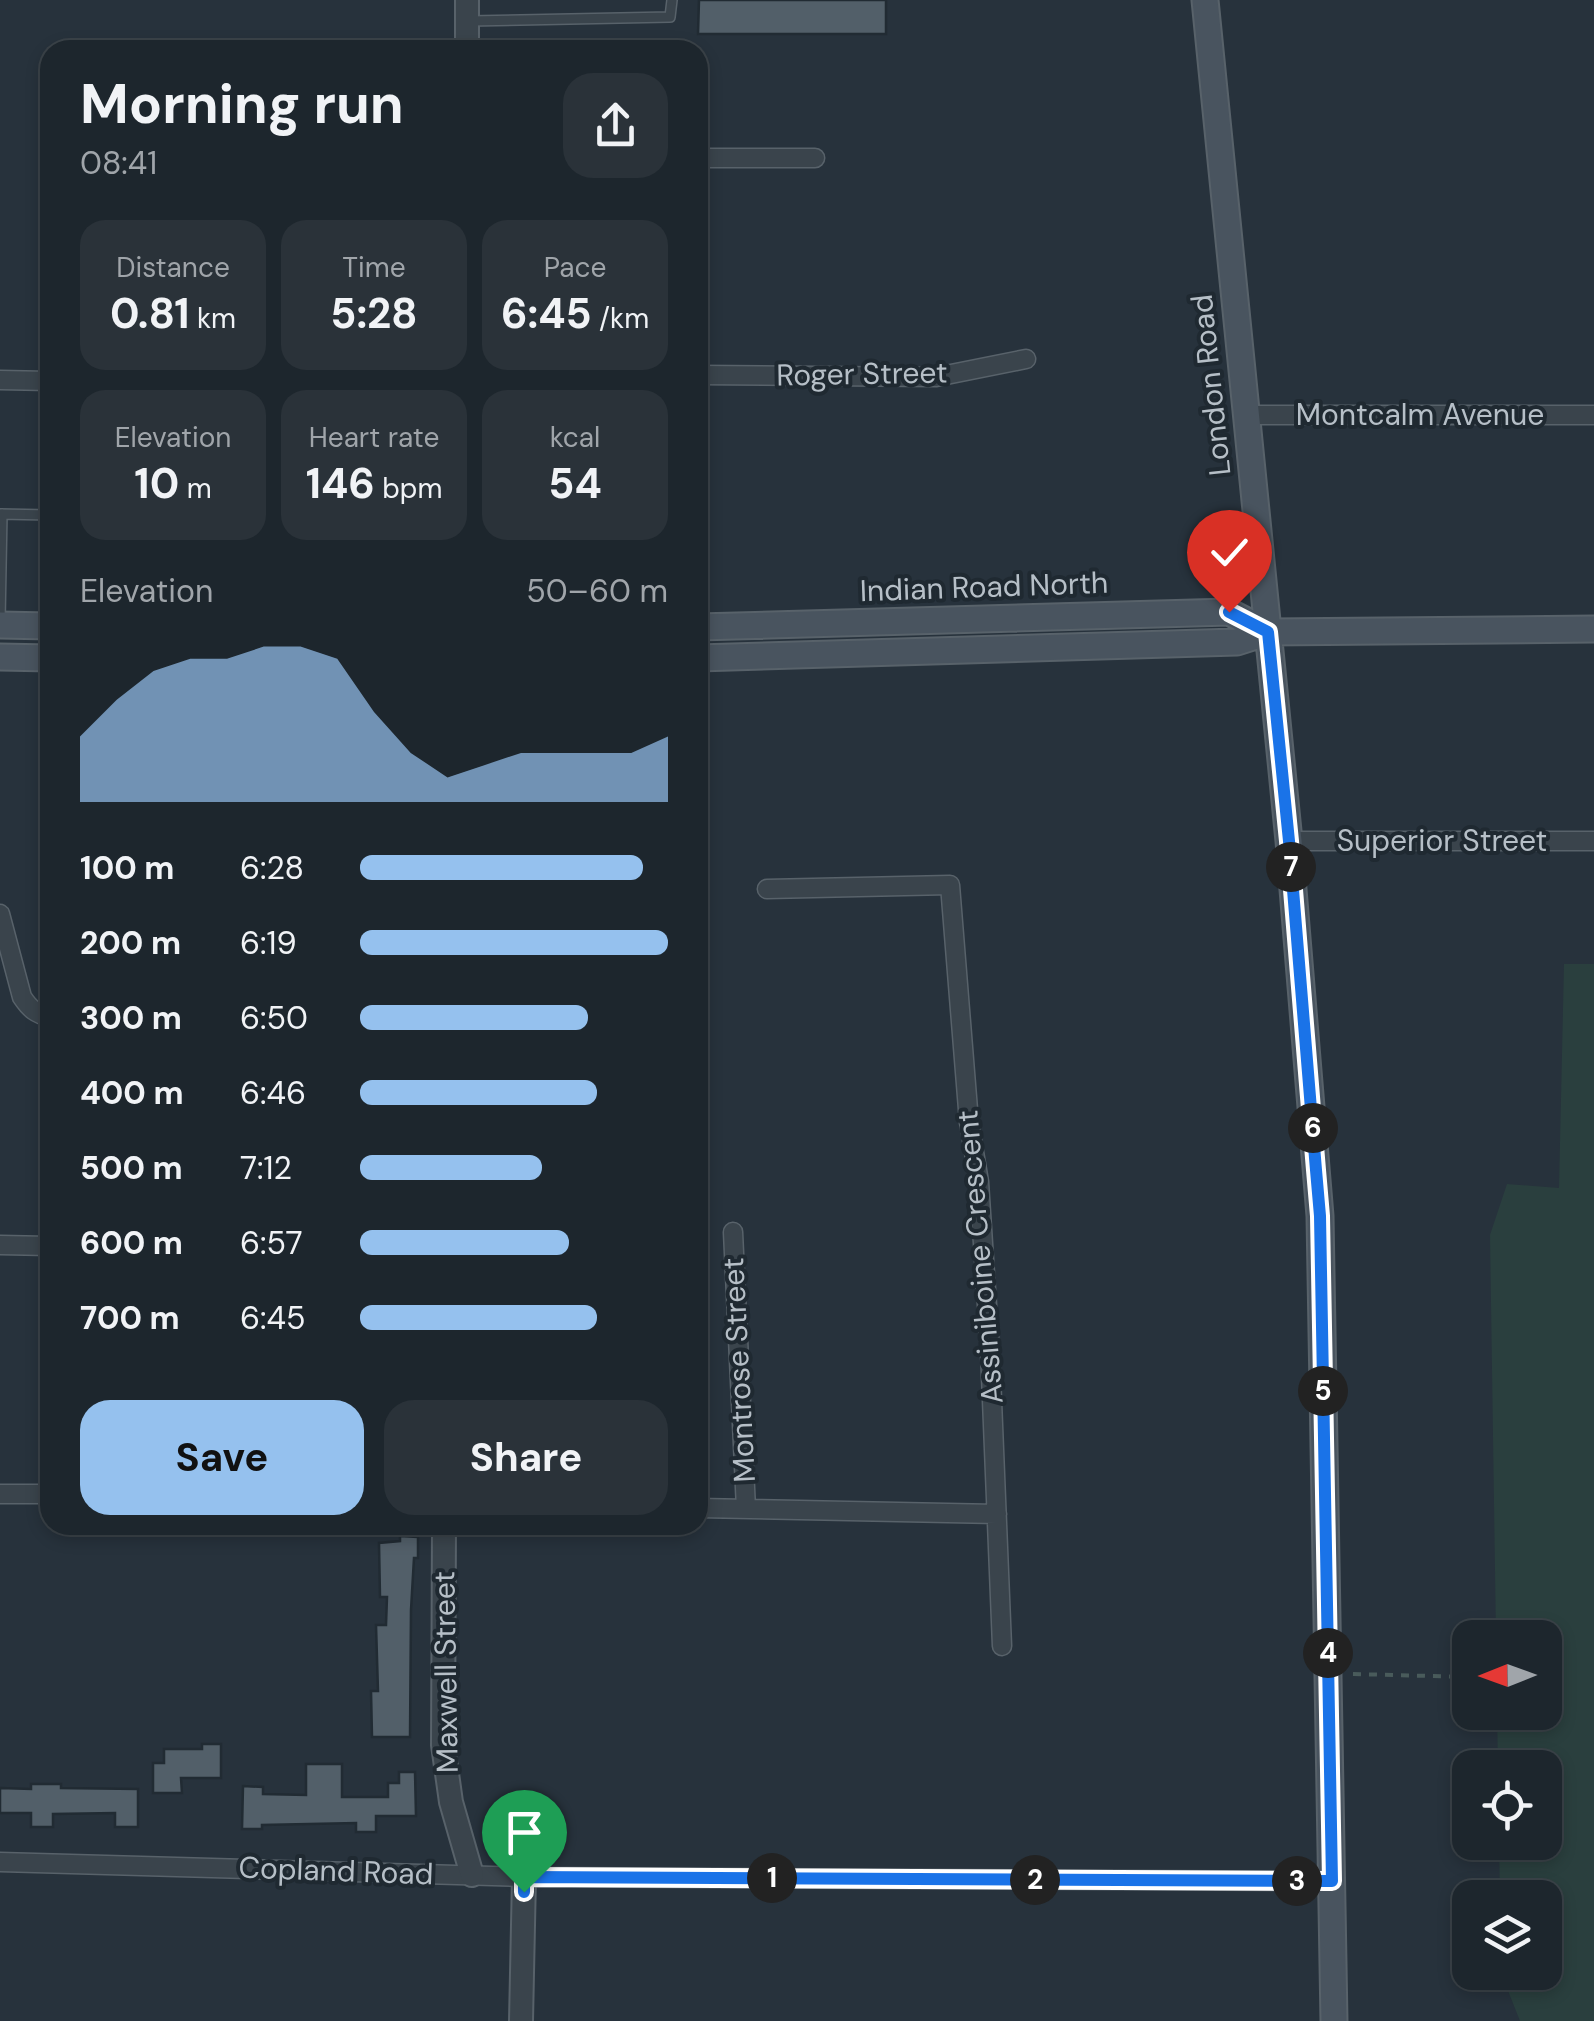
<!DOCTYPE html>
<meta charset="utf-8">
<style>
body{margin:0;font-family:"DM Sans",sans-serif;background:#2a3239;color:#f1f3f6;height:100vh;display:flex;flex-direction:column;font-size:38px;white-space:nowrap}
*{box-sizing:border-box;margin:0}
p{font-size:32px;color:#a0a5aa}
.icon{flex:none;width:55px;height:55px;fill:none;stroke:currentColor;stroke-width:2;stroke-linecap:round;stroke-linejoin:round}
.map{position:relative;flex:1;overflow:hidden}
.side{position:absolute;left:40px;top:40px;width:668px;height:1495px;display:flex;flex-direction:column;background:#1d262d;border-radius:30px;box-shadow:0 5px 15px #0003,0 0 0 2px #3b4349}
.side>*{flex:none}
.needle{width:65px;rotate:269deg}
.tools{position:absolute;left:1452px;top:1620px;display:grid;gap:20px}
.tools a{display:grid;place-items:center;width:110px;height:110px;border-radius:20px;background:#1d262d;box-shadow:0 5px 15px #0003,0 0 0 2px #3b4349;font-size:50px}
.pin{position:absolute;display:grid;place-items:center;width:85px;height:85px;color:#fff;margin:-102px -42px;border-radius:50% 50% 50% 0;rotate:-45deg;box-shadow:0 0 10px #0007}
.pin .icon{rotate:45deg}
.km{position:absolute;width:50px;height:50px;margin:-25px;border-radius:50%;background:#222;color:#fff;font-size:28px;line-height:50px;text-align:center}
.round{display:grid;place-items:center;flex:none;width:105px;height:105px;border-radius:30px;background:#2a3239}
.summary{display:flex;align-items:center;justify-content:space-between;height:170px;padding:0 40px}
h1{font-size:55px;font-weight:700;line-height:75px}
.figures{display:grid;grid-template-columns:repeat(3,1fr);gap:15px;height:170px;padding:10px 40px}
.figures div{display:grid;align-content:center;border-radius:25px;background:#2a3239;text-align:center}
.figures b{font-size:42px;font-weight:700}
.figures small{font-size:28px;font-weight:400}
.figures p{font-size:28px}
.chart{height:280px;padding:20px 40px}
.chart p{display:flex;justify-content:space-between}
.chart svg{width:100%;height:180px;margin-top:10px;fill:#95c1ee;opacity:.7}
.action{display:flex;gap:20px;margin-top:auto;padding:20px 40px}
.action a{flex:1;height:115px;border-radius:30px;background:#95c1ee;color:#111;font-size:40px;font-weight:700;line-height:115px;text-align:center}
.action a+a{background:#2a3239;color:#f1f3f6}
ul{padding:0 40px;list-style:none;font-size:32px}
li{display:grid;grid-template-columns:160px 120px 1fr;align-items:center;height:75px}
li i{height:25px;border-radius:12px;background:#95c1ee}
.map>svg:first-child{display:block}
.green{fill:#2a3f3e}
.building{fill:#525f69;stroke:#212b33;stroke-width:2.5}
.lines{fill:none;stroke-linecap:round;stroke-linejoin:round}
.service-casing{stroke:#58626a;stroke-width:12}
.minor-casing{stroke:#58626a;stroke-width:21}
.tertiary-casing{stroke:#58626a;stroke-width:26}
.secondary-casing{stroke:#58626a;stroke-width:29}
.path{stroke:#495b5b;stroke-width:4;stroke-dasharray:8 8;stroke-linecap:butt}
.service{stroke:#3a444c;stroke-width:9}
.minor{stroke:#3a444c;stroke-width:18}
.tertiary{stroke:#3a444c;stroke-width:22}
.secondary{stroke:#49545f;stroke-width:25}
.route-casing{stroke:#fff;stroke-width:20}
.route{stroke:#1a73e8;stroke-width:12}
.labels{text-anchor:middle;stroke-width:8;stroke-linejoin:round;paint-order:stroke}
.street-label{font-size:30px;fill:#b6bfc7;stroke:#1f2931}
</style>
<div class="map">
<svg width="1594" height="2021" viewBox="0 0 1594 2021">
<rect width="100%" height="100%" fill="#27323c"/>
<path class="green" d="M1564,964h30v1057h-74l-19,-48 44,-1v-74l-45,-1 -1,-54 46,-1v-74l-47,-1 -1,-54 48,-1v-74l-49,-1 -6,-402 17,-51 52,4z"/>
<path class="building" d="M699,0h187v34h-188z
M400,1536l18,1v21h-4l-3,52 -1,127h-38l-1,-46h7l-2,-66h10l1,-28h-7l-1,-54 21,-2z
M202,1744h19v34h-40l1,15h-29v-30h11v-14h38z
M306,1764h36v33h46v-14h11v-11h16l1,44h-40v16h-20v-9l-94,2v4h-20l1,-43 20,1v7l43,1z
M31,1784h30v4l77,1v38h-23v-14l-62,1v13h-22v-14h-31v-25l31,1z"/>
<g class="lines">
<g class="service-casing">
<path id="service" d="M470,21l200,-4 2,-17
M0,514l50,1
M0,621l2,-107"/>
</g>
<g class="minor-casing">
<path id="minor" d="M698,158h117
M698,375l238,2 90,-18
M0,380l50,1
M1247,415h347
M1289,841h305
M767,889l183,-4 19,237 10,60 11,169 12,295
M0,914l22,83c8,12 14,17 28,20
M733,1232l13,277
M0,1245l50,1
M0,1494h50
M698,1508l299,6
M0,1862l524,15 808,4"/>
</g>
<g class="tertiary-casing">
<path id="tertiary" d="M467,50v-50
M444,1525l-1,220 8,57 21,73
M521,2021l3,-144"/>
</g>
<g class="secondary-casing">
<path id="secondary" d="M1205,0l84,841 31,375 14,805
M0,625l50,1
M698,627l531,-15 39,20
M0,657l50,1
M698,658l539,-16 31,-10 326,-3"/>
</g>
<path class="path" d="M1353,1674l117,3"/>
<use href="#service" class="service"/>
<use href="#minor" class="minor"/>
<use href="#tertiary" class="tertiary"/>
<use href="#secondary" class="secondary"/>
</g>
<g class="lines">
<g class="route-casing">
<path id="route" d="M524,1892v-15l808,4 -12,-665 -4,-46 -27,-329 -21,-209 -39,-20"/>
</g>
<use href="#route" class="route"/>
</g>
<g class="labels">
<g class="street-label">
<text transform="translate(862 374) rotate(-1)" y="10">Roger Street</text>
<text transform="translate(1211 385) rotate(-96)" y="10">London Road</text>
<text x="1420" y="425">Montcalm Avenue</text>
<text transform="translate(984 587) rotate(-2)" y="10">Indian Road North</text>
<text x="1442" y="851">Superior Street</text>
<text transform="translate(980 1257) rotate(-95)" y="10">Assiniboine Crescent</text>
<text transform="translate(739 1370) rotate(-93)" y="10">Montrose Street</text>
<text transform="translate(446 1672) rotate(-91)" y="10">Maxwell Street</text>
<text transform="translate(336 1871) rotate(2)" y="10">Copland Road</text>
</g>
</g>
</svg>
<div class="tools">
<a><svg class="needle" viewBox="-14 -14 28 28"><path d="M0-13l5 13h-10z" fill="#e53935"/><path d="M0 13l5-13h-10z" fill="#a0a5aa"/></svg></a>
<a><svg class="icon" aria-label="locate" viewBox="0 0 24 24"><circle cx="12" cy="12" r="6"/><path d="M12 2v4M12 18v4M2 12h4M18 12h4"/></svg></a>
<a><svg class="icon" aria-label="layers" viewBox="0 0 24 24"><path d="M12 4l9 5-9 5-9-5zM3 14l9 5 9-5"/></svg></a>
</div>
<div class="pin" style="left:524px;top:1892px;background:#1e9e55"><svg class="icon" aria-label="arrive" viewBox="0 0 24 24"><path d="M6 21V4h12l-3 4 3 4H6"/></svg></div>
<div class="pin" style="left:1229px;top:612px;background:#d93025"><svg class="icon" aria-label="check" viewBox="0 0 24 24"><path d="M5 12l5 5 9-10"/></svg></div>
<b class="km" style="left:772px;top:1878px">1</b>
<b class="km" style="left:1035px;top:1880px">2</b>
<b class="km" style="left:1297px;top:1881px">3</b>
<b class="km" style="left:1328px;top:1653px">4</b>
<b class="km" style="left:1323px;top:1391px">5</b>
<b class="km" style="left:1313px;top:1128px">6</b>
<b class="km" style="left:1291px;top:867px">7</b>
<section class="side">
<div class="summary"><div><h1>Morning run</h1><p>08:41</p></div><a class="round"><svg class="icon" aria-label="share" viewBox="0 0 24 24"><path d="M12 15V3M7 8l5-5 5 5M5 13v7h14v-7"/></svg></a></div>
<div class="figures">
<div><p>Distance</p><b>0.81<small> km</small></b></div>
<div><p>Time</p><b>5:28</b></div>
<div><p>Pace</p><b>6:45<small> /km</small></b></div>
</div>
<div class="figures">
<div><p>Elevation</p><b>10<small> m</small></b></div>
<div><p>Heart rate</p><b>146<small> bpm</small></b></div>
<div><p>kcal</p><b>54</b></div>
</div>
<div class="chart"><p><span>Elevation</span>50–60 m</p>
<svg viewBox="0 0 160 44" preserveAspectRatio="none"><path d="M0 44V28L10 19L20 12L30 9L40 9L50 6L60 6L70 9L80 22L90 32L100 38L110 35L120 32L130 32L140 32L150 32L160 28V44z"/></svg>
</div>
<ul>
<li><b>100 m</b>6:28<i style="width:92%"></i></li>
<li><b>200 m</b>6:19<i style="width:100%"></i></li>
<li><b>300 m</b>6:50<i style="width:74%"></i></li>
<li><b>400 m</b>6:46<i style="width:77%"></i></li>
<li><b>500 m</b>7:12<i style="width:59%"></i></li>
<li><b>600 m</b>6:57<i style="width:68%"></i></li>
<li><b>700 m</b>6:45<i style="width:77%"></i></li>
</ul>
<div class="action"><a>Save</a><a>Share</a></div>
</section>
</div>
